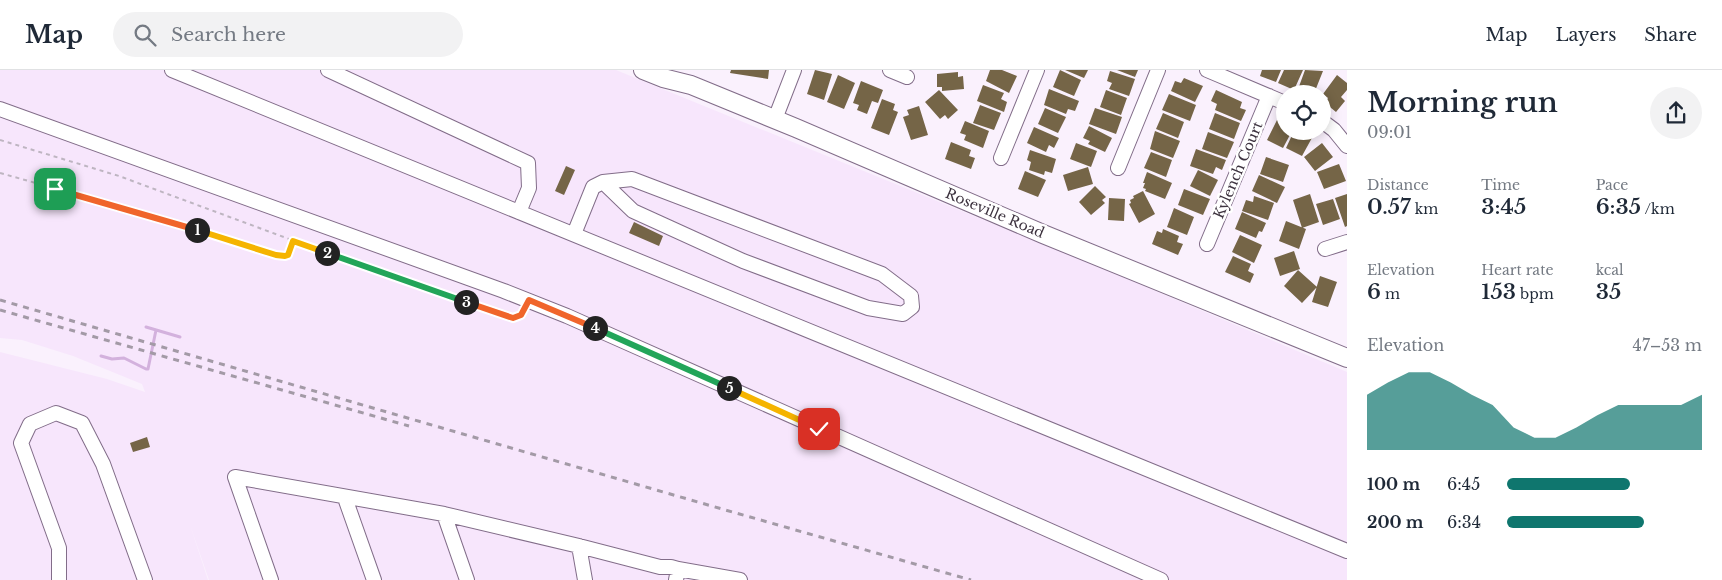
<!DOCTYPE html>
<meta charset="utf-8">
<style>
body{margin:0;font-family:"Libre Baskerville",serif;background:#f2f2f3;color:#1f2937;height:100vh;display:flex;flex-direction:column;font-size:19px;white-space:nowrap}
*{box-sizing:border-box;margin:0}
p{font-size:16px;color:#747a83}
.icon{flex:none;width:28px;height:28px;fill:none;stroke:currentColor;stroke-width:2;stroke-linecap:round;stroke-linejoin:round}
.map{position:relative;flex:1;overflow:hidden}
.side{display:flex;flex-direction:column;background:#fff;width:375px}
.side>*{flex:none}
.fabs{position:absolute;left:1276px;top:15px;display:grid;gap:10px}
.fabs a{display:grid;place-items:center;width:55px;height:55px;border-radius:50%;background:#fff;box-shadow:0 2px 12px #0003;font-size:25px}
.pin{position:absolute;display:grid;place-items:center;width:42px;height:42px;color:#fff;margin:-21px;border-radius:10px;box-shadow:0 2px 8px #0006}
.km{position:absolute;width:25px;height:25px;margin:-12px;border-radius:50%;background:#222;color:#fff;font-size:14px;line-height:25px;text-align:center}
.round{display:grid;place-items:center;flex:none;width:52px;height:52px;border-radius:26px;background:#f2f2f3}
.headline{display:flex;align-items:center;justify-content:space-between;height:85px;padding:0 20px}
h1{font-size:28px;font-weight:600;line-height:38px}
.metrics{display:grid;grid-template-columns:repeat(3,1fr);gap:8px;height:85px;padding:5px 20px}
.metrics div{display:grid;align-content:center}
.metrics b{font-size:21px;font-weight:600}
.metrics small{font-size:14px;font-weight:400}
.metrics p{font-size:14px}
.chart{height:140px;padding:10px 20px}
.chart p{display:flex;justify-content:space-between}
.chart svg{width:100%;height:90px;margin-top:5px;fill:#0f766e;opacity:.7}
ul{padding:0 20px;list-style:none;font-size:16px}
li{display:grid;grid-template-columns:80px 60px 1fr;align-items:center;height:38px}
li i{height:12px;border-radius:6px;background:#0f766e}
header{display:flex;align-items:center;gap:30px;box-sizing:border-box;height:70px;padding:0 25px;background:#fff;border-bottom:1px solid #e0e1e3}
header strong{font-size:24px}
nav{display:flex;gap:28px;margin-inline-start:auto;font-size:18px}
.search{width:350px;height:45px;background:#f2f2f3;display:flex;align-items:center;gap:12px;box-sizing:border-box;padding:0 18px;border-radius:28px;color:#747a83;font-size:19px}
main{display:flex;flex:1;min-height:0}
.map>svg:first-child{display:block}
.built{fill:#f7e6fc}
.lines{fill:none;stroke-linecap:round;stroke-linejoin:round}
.stream{stroke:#d3b1dd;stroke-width:3}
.building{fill:#756547}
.minor-casing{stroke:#826d89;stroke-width:16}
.major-casing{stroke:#826d89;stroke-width:20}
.path{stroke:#beb5c1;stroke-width:2;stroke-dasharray:4 4;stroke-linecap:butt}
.minor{stroke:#fff;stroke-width:14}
.major{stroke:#fff;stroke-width:18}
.rail{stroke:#a39aa6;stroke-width:3;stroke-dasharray:6 6;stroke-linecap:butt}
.split-1-casing{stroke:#fff;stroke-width:10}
.split-2-casing{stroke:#fff;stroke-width:10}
.split-3-casing{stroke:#fff;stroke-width:10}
.split-4-casing{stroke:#fff;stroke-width:10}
.split-5-casing{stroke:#fff;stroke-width:10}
.split-6-casing{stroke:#fff;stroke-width:10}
.split-1{stroke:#f0652b;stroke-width:6}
.split-2{stroke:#f5b400;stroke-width:6}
.split-3{stroke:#22a559;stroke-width:6}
.split-4{stroke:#f0652b;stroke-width:6}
.split-5{stroke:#22a559;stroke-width:6}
.split-6{stroke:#f5b400;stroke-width:6}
.labels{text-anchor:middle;stroke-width:5;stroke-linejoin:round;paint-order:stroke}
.street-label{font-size:14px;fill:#3e3440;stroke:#fff}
</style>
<header>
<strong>Map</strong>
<div class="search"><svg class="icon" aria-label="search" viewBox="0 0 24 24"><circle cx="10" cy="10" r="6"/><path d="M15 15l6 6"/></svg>Search here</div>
<nav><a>Map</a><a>Layers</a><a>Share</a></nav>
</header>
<main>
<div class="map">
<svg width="1347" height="510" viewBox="0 0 1347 510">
<rect width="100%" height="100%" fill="#faf1fd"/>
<path class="built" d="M0,0h616l485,198 246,104v208h-1138l-19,-55 18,55h-208v-228l107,27 38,13 -3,-8 -69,-28 -51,-16 -22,-2z"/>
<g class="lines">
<path class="stream" d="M146,257l34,10
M101,286l11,3 12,-1 22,11h2l8,-39"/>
</g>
<path class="building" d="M731,0h38l-1,9 -38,-6z
M815,0l17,4 -8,26 -17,-6z
M990,0h12l15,6 -8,17 -23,-12z
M1060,0l21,10 -7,16 -21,-9z
M1065,0h23l-4,8z
M1117,0h21l-3,7z
M1262,0h19l-5,12 -16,-6z
M1284,0h19l-9,20 -16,-7z
M1305,0l18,1 -8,20 -5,-1 -1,4 -12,-2z
M1110,1l25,8 -6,17 -20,-7 3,-6 -5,-2z
M958,2v5l5,-1 1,13 -22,2v-4h-5v-13z
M838,5l17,8 -11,26 -17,-7z
M1337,5l10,8v7l-6,7 4,4 -9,11 -11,-9 3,-5 -5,-4z
M1184,8l19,8 -8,16 -24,-11 4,-10 6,2z
M861,11l22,9 -5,13 -6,-2 -5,13 -10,-4 2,-5 -6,-2z
M983,15l21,8 -3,6 6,3 -3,10 -27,-11z
M1049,19l30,12 -4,10 -7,-2 -2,5 -22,-9z
M939,20l19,20 -10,9 -3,-4 -5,4 -15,-17z
M1106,20l21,8 -6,17 -21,-8z
M1216,20l26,12 -2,6 6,2 -5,11 -26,-11 2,-6 -6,-3z
M1169,24l27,11 -6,16 -28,-11z
M882,29l13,5 -2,6 5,2 -9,23 -18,-7z
M980,35l21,8 -7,17 -21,-7z
M919,36l9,29 -17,5 -8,-23 6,-2 -2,-5z
M1045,38l21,9 -8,16 -20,-9z
M1095,38l27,9 -6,17 -27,-10z
M1163,43l21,9 -6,16 -22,-9z
M1215,43l25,10 -6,16 -25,-10z
M1277,50l8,4v7h7l-9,17 -16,-8z
M965,51l24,10 -6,17 -19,-8 2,-5 -6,-2z
M1089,56l23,12 -7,14 -17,-8 2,-3 -7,-3z
M1034,57l25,11 -5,10 -5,-3 -3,7 -19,-9z
M1155,61l25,10 -7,17 -23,-9z
M1294,61h9l10,5 -11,20 -16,-8z
M1208,62l26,10 -7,16 -25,-9z
M951,72l20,8 -2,6 6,2 -4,11 -26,-10z
M1076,73l21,8 -6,16 -21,-8z
M1322,73l11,14 -18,14 -11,-14z
M1196,79l30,11 -4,10 -6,-3 -3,7 -23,-8z
M1030,80l26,9 -4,14 -7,-2 -1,4 -15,-5 2,-8 -4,-2z
M1151,82l21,8 -6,17 -22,-9z
M1266,87l23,8 -6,17 -23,-8z
M1339,94l7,17 -22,8 -7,-17z
M566,96l9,4 -11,25 -9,-4z
M1088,97l5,17 -25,7 -5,-16z
M1198,100l20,10 -8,16 -20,-10z
M1025,101l21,9 -8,17 -20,-8z
M1147,102l25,11 -7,16 -20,-8 1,-2 -3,-1 2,-5h-2z
M1259,105l26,12 -8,16 -25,-12z
M1095,116l11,11 -4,3 3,3 -14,12 -12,-13z
M1184,119l26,10 -7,16 -25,-10z
M1143,121l12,23 -16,9 -10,-19 2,-1 -1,-3 4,-2 -1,-2z
M1310,124l9,28 -17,6 -9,-28z
M1347,124v32l-2,1 -10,-29z
M1254,126l20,7 -6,17 -26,-9 4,-11 7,2z
M1109,128l16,1 -1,22 -16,-1z
M1333,129l7,20 -17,6 -7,-21z
M1174,138l20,9 -7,18 -20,-8z
M1242,142l24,11 -4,9 -3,-1 -3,7 -21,-9z
M1286,151l20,8 -7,20 -20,-8z
M634,152l29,14 -4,10 -30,-13z
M1163,159l16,7 -2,6 6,2 -5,11 -26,-11 5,-13 5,2z
M1240,165l22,10 -8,18 -22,-11z
M1294,181l6,18 -20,7 -6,-18z
M1233,186l18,8 -3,7 6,3 -4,9 -25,-11z
M1298,200l19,17 -15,16 -18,-17z
M1320,206l17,6 -9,25 -16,-5z
M147,367l3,10 -17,5 -3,-9z"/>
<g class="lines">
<g class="minor-casing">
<path id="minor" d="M172,0l1175,481
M328,0l200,93 1,25 -10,24
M890,0l17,7
M1207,0l78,33
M0,39l504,182 63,25 594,264
M775,49l19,-49
M1322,51l12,9 13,16
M1001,88l36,-88
M1118,98l40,-98
M574,164l19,-47 10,-5 29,-3 250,95 29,22 1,11 -9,7 -35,-6 -125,-47 -110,-50 -30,-29
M1207,174l62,-148
M1325,179l22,-7
M345,428l29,82
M579,476l6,34
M678,499l62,11
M59,510v-32l-38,-105 9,-19 26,-11 26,10 21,41 42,116
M271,510l-36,-103 209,37
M467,510l-23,-66 135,32 81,21h11l7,2 -2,11"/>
</g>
<g class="major-casing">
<path id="major" d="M643,0l20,8 28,7 105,43 247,106 304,124"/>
</g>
<path class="path" d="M0,70l119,36 251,93 128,44c11,4 19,8 27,-2
M0,103l111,31 165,51 9,1 3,-1 5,-14"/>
<use href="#minor" class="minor"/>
<use href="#major" class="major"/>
<path class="rail" d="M0,230l722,209 249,71
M0,240l409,116"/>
</g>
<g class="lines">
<g class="split-1-casing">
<path id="split-1" d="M55,119l142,41"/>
</g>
<g class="split-2-casing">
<path id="split-2" d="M197,160l79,25 9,1 3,-1 5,-14 34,12"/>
</g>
<g class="split-3-casing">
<path id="split-3" d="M327,183l139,49"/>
</g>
<g class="split-4-casing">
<path id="split-4" d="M466,232l47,16 8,-3 8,-15 66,28"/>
</g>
<g class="split-5-casing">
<path id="split-5" d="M595,258l134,60"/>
</g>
<g class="split-6-casing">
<path id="split-6" d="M729,318l90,41"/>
</g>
<use href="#split-1" class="split-1"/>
<use href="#split-2" class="split-2"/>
<use href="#split-3" class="split-3"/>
<use href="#split-4" class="split-4"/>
<use href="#split-5" class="split-5"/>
<use href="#split-6" class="split-6"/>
</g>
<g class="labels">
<g class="street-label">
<text transform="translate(1238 100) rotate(-67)" y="5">Kylench Court</text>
<text transform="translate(995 143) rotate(23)" y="5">Roseville Road</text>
</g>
</g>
</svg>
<div class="fabs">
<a><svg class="icon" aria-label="locate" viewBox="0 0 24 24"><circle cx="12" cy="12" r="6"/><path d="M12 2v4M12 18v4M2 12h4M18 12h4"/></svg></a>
</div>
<div class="pin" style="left:55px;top:119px;background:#1e9e55"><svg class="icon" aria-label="arrive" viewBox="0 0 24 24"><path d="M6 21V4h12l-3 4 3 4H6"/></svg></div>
<div class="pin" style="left:819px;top:359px;background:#d93025"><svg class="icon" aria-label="check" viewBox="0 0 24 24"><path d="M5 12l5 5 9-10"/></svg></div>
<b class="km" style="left:197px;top:160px">1</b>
<b class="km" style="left:327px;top:183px">2</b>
<b class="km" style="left:466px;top:232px">3</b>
<b class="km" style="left:595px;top:258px">4</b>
<b class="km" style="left:729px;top:318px">5</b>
</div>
<section class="side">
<div class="headline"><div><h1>Morning run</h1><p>09:01</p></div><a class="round"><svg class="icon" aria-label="share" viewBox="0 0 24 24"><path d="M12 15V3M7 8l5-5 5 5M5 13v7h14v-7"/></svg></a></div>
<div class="metrics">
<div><p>Distance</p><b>0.57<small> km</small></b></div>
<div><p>Time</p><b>3:45</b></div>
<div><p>Pace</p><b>6:35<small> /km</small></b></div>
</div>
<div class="metrics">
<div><p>Elevation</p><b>6<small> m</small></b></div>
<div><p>Heart rate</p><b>153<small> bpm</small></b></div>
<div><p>kcal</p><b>35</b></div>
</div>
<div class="chart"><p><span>Elevation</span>47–53 m</p>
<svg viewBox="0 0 160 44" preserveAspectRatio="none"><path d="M0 44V17L10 11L20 6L30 6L40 11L50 17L60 22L70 33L80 38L90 38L100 33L110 27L120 22L130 22L140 22L150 22L160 17V44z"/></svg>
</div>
<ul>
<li><b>100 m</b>6:45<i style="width:63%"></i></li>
<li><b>200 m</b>6:34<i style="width:70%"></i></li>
</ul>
</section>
</main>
